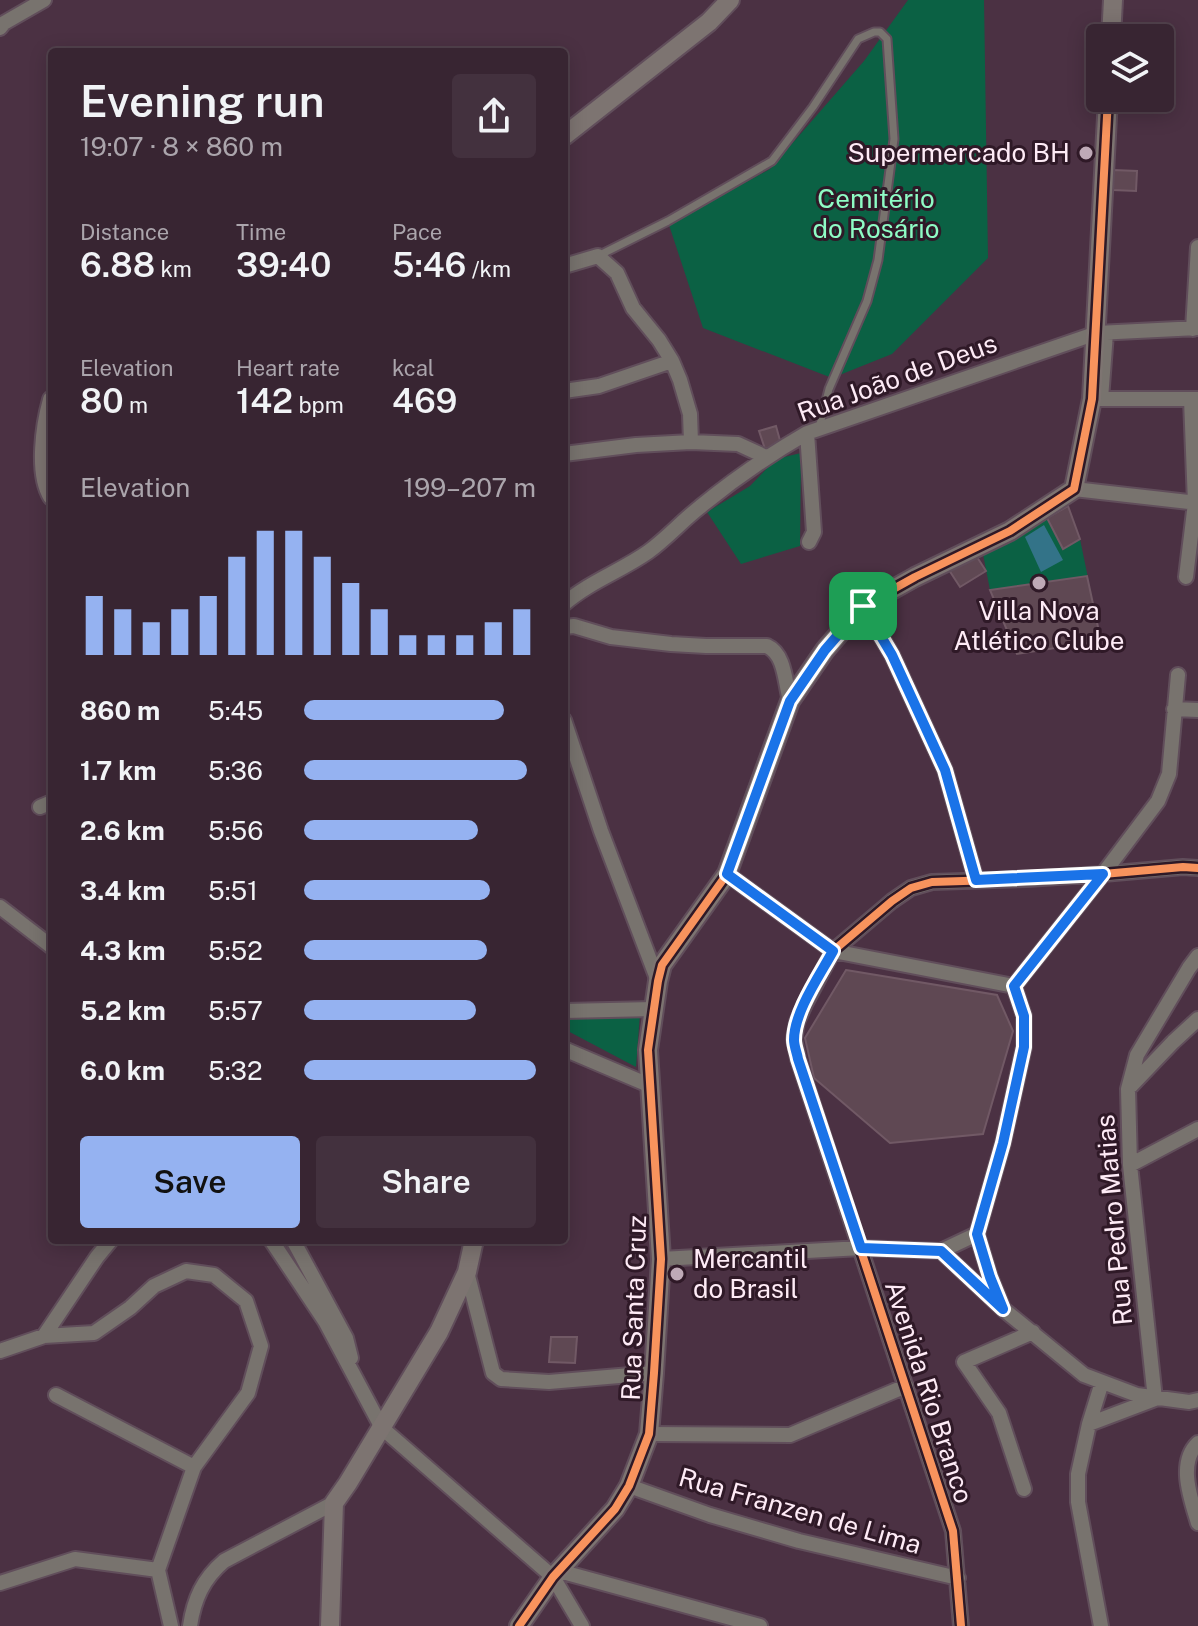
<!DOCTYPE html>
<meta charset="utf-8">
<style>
body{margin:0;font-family:"Public Sans",sans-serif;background:#43313e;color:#f1f3f6;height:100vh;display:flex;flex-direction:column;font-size:30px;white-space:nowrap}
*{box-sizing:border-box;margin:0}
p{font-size:26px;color:#aba5ac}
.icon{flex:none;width:44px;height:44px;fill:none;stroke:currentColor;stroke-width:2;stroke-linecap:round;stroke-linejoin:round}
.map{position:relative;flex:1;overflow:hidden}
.drawer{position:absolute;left:48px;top:48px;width:520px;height:1196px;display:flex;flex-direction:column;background:#382532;border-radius:8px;box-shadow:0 4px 20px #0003,0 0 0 2px #52424d}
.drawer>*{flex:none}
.controls{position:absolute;left:1086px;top:24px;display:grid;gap:16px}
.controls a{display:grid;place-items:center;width:88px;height:88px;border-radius:8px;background:#382532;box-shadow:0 4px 20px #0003,0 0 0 2px #52424d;font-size:40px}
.pin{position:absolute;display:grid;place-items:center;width:68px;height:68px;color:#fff;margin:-34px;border-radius:16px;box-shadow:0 4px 12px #0006}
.round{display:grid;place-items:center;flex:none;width:84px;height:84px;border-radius:8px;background:#43313e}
.summary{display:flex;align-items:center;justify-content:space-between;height:136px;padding:0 32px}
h1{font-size:44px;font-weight:600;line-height:60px}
.figures{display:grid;grid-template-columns:repeat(3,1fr);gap:12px;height:136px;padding:8px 32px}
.figures div{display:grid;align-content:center}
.figures b{font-size:34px;font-weight:600}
.figures small{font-size:22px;font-weight:400}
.figures p{font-size:22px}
.chart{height:224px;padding:16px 32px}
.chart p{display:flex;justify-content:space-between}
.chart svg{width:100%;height:144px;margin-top:8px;stroke:#95b2f1;stroke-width:6}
.primary-button{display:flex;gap:16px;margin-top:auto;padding:16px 32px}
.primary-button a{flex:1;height:92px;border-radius:8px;background:#95b2f1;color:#111;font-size:32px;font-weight:600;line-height:92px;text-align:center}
.primary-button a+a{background:#43313e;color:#f1f3f6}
ul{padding:0 32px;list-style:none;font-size:26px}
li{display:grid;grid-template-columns:128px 96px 1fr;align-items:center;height:60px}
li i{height:20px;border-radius:10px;background:#95b2f1}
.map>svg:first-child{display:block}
.green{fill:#0b6144}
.water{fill:#337388}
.building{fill:#5f4853;stroke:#715965;stroke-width:2}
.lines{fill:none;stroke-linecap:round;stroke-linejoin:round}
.lane-casing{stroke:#614e5b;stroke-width:11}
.street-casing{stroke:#614e5b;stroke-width:18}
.secondary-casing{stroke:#614e5b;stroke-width:22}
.lane{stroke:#78736e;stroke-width:7}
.street{stroke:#78736e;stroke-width:14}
.secondary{stroke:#7d7471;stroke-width:18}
.cycleway-casing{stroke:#2f1927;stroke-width:13}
.cycleway{stroke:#f8935d;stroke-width:8}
.route-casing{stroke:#fff;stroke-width:16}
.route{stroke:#1a73e8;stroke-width:10}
.poi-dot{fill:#bfaab7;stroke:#2f1927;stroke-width:3}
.labels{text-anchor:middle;stroke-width:6;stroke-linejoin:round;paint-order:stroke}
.poi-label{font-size:26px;fill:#feebf6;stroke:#2f1927;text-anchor:end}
.park-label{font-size:26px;fill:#8efcc5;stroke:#2f1927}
.street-label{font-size:26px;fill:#feebf6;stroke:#2f1927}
</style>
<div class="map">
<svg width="1198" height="1626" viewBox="0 0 1198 1626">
<rect width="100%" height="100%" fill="#4b3143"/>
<path class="green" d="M908,0h76l4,258 -96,96 -60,24 -129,-50 -34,-103 101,-56 94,-108z
M801,453l-1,93 -59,18 -34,-52 43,-26 26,-27z
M1068,506l12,33 21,102 -84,13 -27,-64 -7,-36z
M640,1014l-4,53 -72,-38v-11z"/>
<path class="water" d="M1044,525l19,35 -22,12 -16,-35z"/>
<path class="building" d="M1113,170l24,1 -1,20 -23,-1z
M776,426l5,18 -16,5 -6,-18z
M1068,506l12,33 -17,10 -16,-31z
M975,554l11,17 -26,16 -11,-17z
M1087,576l14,65 -84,13 -27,-64z
M846,970l151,25 16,36 -30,103 -93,9 -76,-65 -9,-40z
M551,1337h26l-2,26 -26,-1z"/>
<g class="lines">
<g class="lane-casing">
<path id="lane" d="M598,256l70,-35 104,-60 41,-54 45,-68 16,-7h6l7,7 7,100 -16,121 -11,41 -38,88 -10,39"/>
</g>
<g class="street-casing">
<path id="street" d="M0,28l4,-5 40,-23
M564,266l34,-10 19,17 16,35 26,32 13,21 8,19 10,34 1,28
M1193,329l5,-82
M564,391l35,-5 73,-25
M1092,399h106
M1101,399l5,-66
M807,433l7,99 -5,10
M564,454l72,-9 55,-3 47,2 28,13
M1074,489l124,14
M1186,577l9,-74 -4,-104
M564,604c25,-22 57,-33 84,-52 19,-14 34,-31 52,-45 34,-28 69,-52 107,-74l290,-100 101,-5
M863,606l29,49 53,115 31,110
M564,627l10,-1 37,11 60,7 35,2h61c18,8 18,36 23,55
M1174,709l24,1
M564,720l37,111 57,150
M40,807l12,-5
M727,874l106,77 181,35 10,30v31l-21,96 -26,91 13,43 13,32
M0,907l52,40
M1014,986l89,-112 55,-73 11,-27 9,-99
M564,1011l90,-2
M564,1049l87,37
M1131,1086l42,-44 25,-23
M1130,1165l68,-36
M271,1240l54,81 57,107 171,149 29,49
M293,1240l53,98 5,20
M941,1251l62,58 81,66 53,20 52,7 9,-2
M661,1259l200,-11 80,3 36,-17
M467,1272l26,101 8,6 48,3 105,-9
M44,1336l50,-3 36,-25 24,-22 32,-15 28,4 32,26 15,45 -13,47 -54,74 -36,103 13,56
M0,1351l44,-15 53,-79 14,-17
M56,1395l138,72
M1089,1424l66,-25 -25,-234 -2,-76 9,-34 52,-87 9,-12
M649,1434l141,1 116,-49
M1198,1443c-21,20 -7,56 0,80
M629,1486l81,29 89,26 159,37
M1024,1489l-25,-76 -35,-51 69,-30
M559,1571l201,55
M0,1583l75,-24 83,11
M190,1626c4,-27 13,-47 34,-65l110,-58
M961,1626l-8,-95 -155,-472 -4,-20 3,-17 8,-18 28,-53 59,-50 19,-13 21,-6 95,-3 76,-5 80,-7 15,1
M1101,1626l-23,-124v-28l11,-50 13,-42"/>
</g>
<g class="secondary-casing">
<path id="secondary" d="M1111,38l2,-38
M564,136l145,-114 21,-22
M52,400c-7,25 -14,73 0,96
M330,1626l4,-123 14,-20 91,-151 28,-60 7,-32
M519,1626l34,-49 62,-68 14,-23 20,-52 5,-61 7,-114 -13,-209 10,-69 4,-16 65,-91 63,-173 35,-51 38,-44 52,-29 95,-46 64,-42 18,-90 16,-301"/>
</g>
<use href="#lane" class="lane"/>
<use href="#street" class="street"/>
<use href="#secondary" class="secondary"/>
<g class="cycleway-casing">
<path id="cycleway" d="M519,1626l34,-49 62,-68 14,-23 20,-52 5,-61 7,-114 -13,-209 10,-69 4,-16 65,-91 63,-173 35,-51 38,-44 52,-29 95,-46 64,-42 18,-90 16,-301
M961,1626l-8,-95 -155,-472 -4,-20 3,-17 8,-18 28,-53 59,-50 19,-13 21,-6 95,-3 76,-5 80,-7 15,1"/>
</g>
<use href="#cycleway" class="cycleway"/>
</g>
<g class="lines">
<g class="route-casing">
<path id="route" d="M863,606l29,49 53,115 31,110 127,-6 -89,112 10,30v31l-21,96 -26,91 13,43 13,32 -62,-58 -80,-3 -63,-189c-1,-6 -4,-13 -4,-19 0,-28 26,-65 39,-89l-106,-77 63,-173 35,-51z"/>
</g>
<use href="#route" class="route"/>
</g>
<g class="poi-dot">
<circle cx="1086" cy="153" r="8"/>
<circle cx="1039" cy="583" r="8"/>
<circle cx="677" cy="1274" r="8"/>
</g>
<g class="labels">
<g class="poi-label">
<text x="1070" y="162">Supermercado BH</text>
<text x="1039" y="620" text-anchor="middle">Villa Nova<tspan x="1039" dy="30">Atlético Clube</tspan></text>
<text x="693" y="1268" text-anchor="start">Mercantil<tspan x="693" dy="30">do Brasil</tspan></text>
</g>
<g class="park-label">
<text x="876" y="208">Cemitério<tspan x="876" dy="30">do Rosário</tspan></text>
</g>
<g class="street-label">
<text transform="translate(897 378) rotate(-20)" y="9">Rua João de Deus</text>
<text transform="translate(1114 1220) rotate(-95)" y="9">Rua Pedro Matias</text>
<text transform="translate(634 1308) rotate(-88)" y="9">Rua Santa Cruz</text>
<text transform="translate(929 1392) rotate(72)" y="9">Avenida Rio Branco</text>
<text transform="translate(800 1511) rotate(16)" y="9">Rua Franzen de Lima</text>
</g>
</g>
</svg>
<div class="controls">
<a><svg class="icon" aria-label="layers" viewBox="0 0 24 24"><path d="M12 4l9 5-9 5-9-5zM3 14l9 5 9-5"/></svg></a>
</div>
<div class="pin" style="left:863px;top:606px;background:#1e9e55"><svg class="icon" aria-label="arrive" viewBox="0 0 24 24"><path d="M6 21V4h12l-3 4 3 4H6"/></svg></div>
<section class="drawer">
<div class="summary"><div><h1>Evening run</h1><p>19:07 · 8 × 860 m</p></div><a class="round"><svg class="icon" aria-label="share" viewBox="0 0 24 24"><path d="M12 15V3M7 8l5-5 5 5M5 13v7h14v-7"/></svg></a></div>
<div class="figures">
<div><p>Distance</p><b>6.88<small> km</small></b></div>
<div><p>Time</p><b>39:40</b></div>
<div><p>Pace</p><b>5:46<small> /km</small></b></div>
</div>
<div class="figures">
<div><p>Elevation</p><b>80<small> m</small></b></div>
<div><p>Heart rate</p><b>142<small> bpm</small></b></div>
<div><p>kcal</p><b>469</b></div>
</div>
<div class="chart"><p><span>Elevation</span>199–207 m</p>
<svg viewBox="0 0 160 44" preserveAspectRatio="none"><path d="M5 44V26M15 44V30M25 44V34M35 44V30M45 44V26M55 44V14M65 44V6M75 44V6M85 44V14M95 44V22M105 44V30M115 44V38M125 44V38M135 44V38M145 44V34M155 44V30"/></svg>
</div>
<ul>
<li><b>860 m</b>5:45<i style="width:86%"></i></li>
<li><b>1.7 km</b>5:36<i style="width:96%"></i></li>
<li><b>2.6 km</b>5:56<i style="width:75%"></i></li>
<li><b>3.4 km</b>5:51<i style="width:80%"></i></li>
<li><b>4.3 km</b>5:52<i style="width:79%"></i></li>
<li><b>5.2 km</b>5:57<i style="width:74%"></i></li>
<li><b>6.0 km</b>5:32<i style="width:100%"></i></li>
</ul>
<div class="primary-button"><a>Save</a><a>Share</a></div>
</section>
</div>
